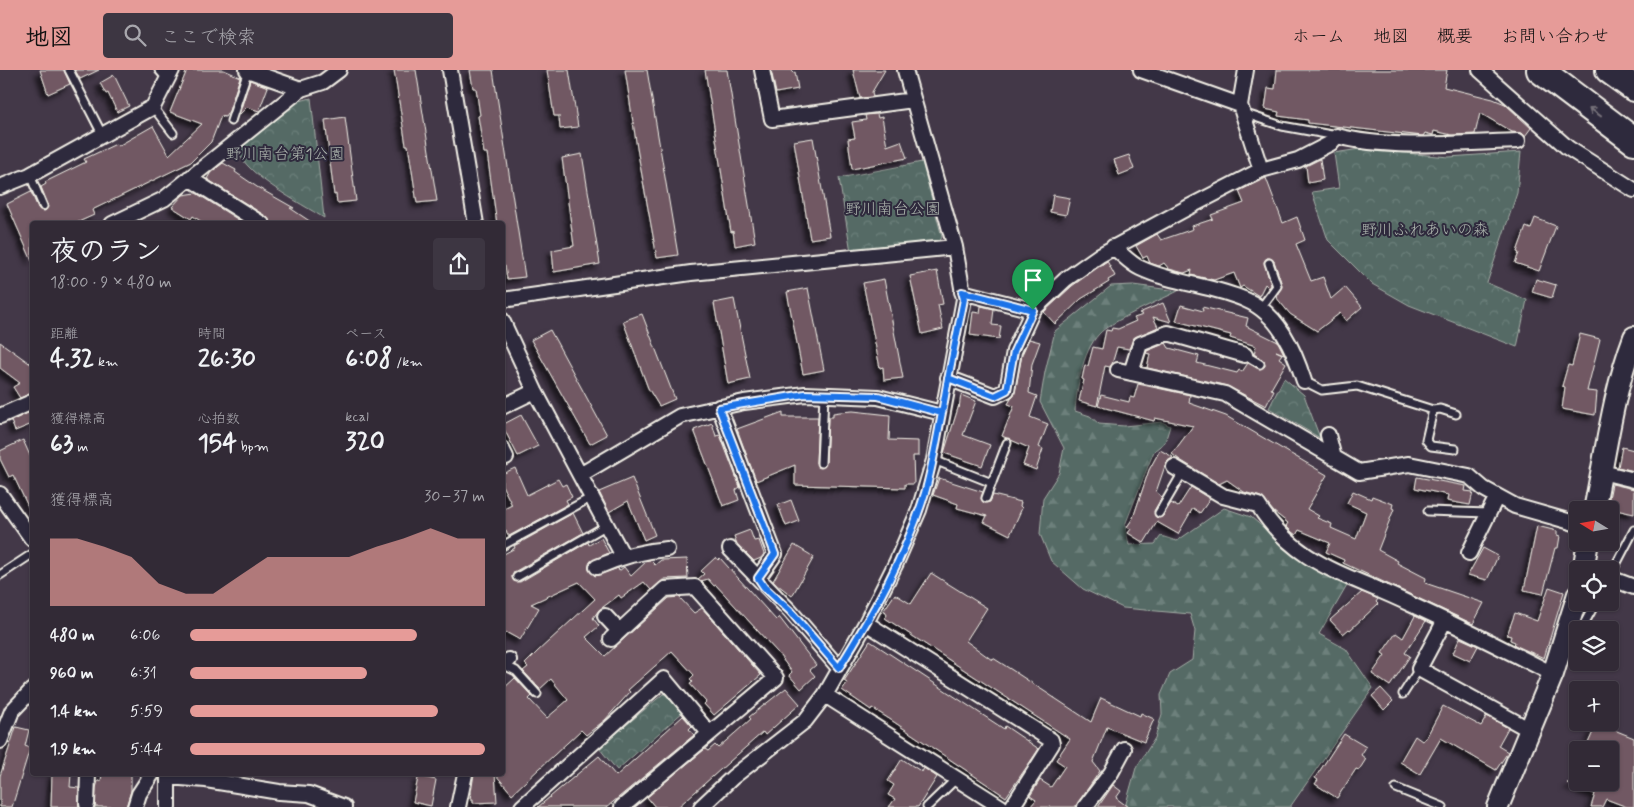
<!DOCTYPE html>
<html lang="ja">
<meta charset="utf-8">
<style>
body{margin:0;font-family:Mynerve,"Klee One",sans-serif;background:#3d3642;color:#f1f3f6;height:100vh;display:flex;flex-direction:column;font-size:19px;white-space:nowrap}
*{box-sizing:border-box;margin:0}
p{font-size:16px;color:#a8a7ad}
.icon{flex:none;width:28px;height:28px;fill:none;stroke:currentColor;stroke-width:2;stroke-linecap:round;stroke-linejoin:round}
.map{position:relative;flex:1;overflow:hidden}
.panel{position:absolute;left:30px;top:151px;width:475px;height:555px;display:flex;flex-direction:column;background:#322a36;border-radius:5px;box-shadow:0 1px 4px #0004,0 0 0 1px #4d4651}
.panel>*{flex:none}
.needle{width:32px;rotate:281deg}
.buttons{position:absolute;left:1569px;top:431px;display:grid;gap:10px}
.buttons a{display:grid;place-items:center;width:50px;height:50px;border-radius:5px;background:#322a36;box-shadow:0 1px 4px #0004,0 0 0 1px #4d4651;font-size:25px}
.pin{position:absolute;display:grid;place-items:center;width:42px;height:42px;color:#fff;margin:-51px -21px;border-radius:50% 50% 50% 0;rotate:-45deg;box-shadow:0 0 5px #0007}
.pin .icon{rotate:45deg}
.round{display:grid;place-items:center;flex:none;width:52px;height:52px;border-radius:5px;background:#3d3642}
.summary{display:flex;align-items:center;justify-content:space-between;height:85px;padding:0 20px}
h1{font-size:28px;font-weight:700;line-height:38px}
.stats{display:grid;grid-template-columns:repeat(3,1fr);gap:8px;height:85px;padding:5px 20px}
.stats div{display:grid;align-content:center}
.stats b{font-size:25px;font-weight:700}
.stats small{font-size:14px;font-weight:400}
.stats p{font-size:14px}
.chart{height:140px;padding:10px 20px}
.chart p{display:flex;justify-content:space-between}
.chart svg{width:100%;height:90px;margin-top:5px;fill:#e69b98;opacity:.7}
ul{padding:0 20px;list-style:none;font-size:16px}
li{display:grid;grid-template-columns:80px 60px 1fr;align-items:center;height:38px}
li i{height:12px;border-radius:6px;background:#e69b98}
header{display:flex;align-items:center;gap:30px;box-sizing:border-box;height:70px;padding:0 25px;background:#e69b98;color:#111}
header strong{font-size:24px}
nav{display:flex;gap:28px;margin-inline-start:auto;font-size:18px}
.search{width:350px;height:45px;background:#3d3642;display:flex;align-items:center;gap:12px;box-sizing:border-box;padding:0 18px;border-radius:5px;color:#a8a7ad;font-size:19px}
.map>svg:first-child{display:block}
.forest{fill:url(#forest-firs);stroke:#a4aea6}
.park{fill:url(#park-crowns);stroke:#a4aea6}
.building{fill:#715963;stroke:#f4f1e8;filter:url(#shadow)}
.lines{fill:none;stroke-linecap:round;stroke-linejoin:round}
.lane-casing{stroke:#f4f1e8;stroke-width:11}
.street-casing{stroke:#f4f1e8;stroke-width:18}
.secondary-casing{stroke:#f4f1e8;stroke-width:24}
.highway-casing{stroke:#f4f1e8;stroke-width:30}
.lane{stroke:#2f2a3d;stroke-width:7}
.street{stroke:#2f2a3d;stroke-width:14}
.secondary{stroke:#2f2a3d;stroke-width:20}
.highway{stroke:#2f2a3d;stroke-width:26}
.oneway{stroke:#747079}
.route-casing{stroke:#fff;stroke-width:10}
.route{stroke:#1a73e8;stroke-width:6}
.labels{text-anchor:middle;stroke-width:4;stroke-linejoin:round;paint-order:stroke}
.park-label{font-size:16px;fill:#acb4ad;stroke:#2f2a3d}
</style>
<header>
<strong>地図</strong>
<div class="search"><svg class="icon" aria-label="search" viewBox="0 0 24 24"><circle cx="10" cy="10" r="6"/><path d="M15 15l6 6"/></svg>ここで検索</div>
<nav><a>ホーム</a><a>地図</a><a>概要</a><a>お問い合わせ</a></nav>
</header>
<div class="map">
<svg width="1634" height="737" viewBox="0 0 1634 737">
<defs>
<pattern id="forest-firs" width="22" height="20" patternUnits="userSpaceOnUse" patternTransform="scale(1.25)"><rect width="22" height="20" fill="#546a65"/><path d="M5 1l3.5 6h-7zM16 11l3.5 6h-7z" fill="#6d807b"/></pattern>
<pattern id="park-crowns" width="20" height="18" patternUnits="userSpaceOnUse" patternTransform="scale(1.25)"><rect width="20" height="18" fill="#546a65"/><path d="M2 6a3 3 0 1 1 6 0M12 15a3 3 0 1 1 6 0" fill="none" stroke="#6d807b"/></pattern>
<filter id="shadow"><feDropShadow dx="-4.5" dy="4.5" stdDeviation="2.5" flood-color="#0009"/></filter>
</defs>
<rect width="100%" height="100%" fill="#433848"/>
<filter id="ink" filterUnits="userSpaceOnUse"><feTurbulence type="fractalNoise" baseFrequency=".02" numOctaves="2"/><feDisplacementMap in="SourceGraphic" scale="10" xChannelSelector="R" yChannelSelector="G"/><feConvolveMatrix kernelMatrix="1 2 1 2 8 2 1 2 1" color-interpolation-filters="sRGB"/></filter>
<g filter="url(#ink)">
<path class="forest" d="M1133,215l45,6c-17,9 -69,31 -79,43 -17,18 -22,54 -24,77l15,5 9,8 25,2 38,-4 8,4 -5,16 -11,9 -29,74 4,20 26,-1 6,-8 16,5 47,-33 27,9 53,45 44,22 -29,50 27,15 27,39 -83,119h-165l11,-39 19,-30 7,-24 -1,-19 9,-21 22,-14 3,-29 -5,-17 -67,-6 -40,-19 -32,-28 -11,-27 3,-36 16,-25 5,-25 -24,-46 5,-30 10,-41 56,-45z"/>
<path class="park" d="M311,28l13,120c-25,-16 -76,-41 -87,-68l59,-48z
M1360,79l89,8 72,-5 -4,41 -30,90 40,17 -10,47 -108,-42 -37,-21 -44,-44 -16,-48 27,-4 -5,-35z
M922,92l20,75 -3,6 -88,9 -12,-74z
M1284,308l20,17 16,43 -51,-30z
M663,624l8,1 13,16 -67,59 -18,-22z"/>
<path class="building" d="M40,0h24l6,14 -22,10z
M75,0h24l-19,9z
M187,0h37l16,7 -11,34 -4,6 -4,-1 -10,26 -20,20 -99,48 2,5 -20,9h-42v37l-25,-57 24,-12 7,16 7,3 3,-7 -7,-17 5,-3 -1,-2 41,-20 -2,-3 32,-15 2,2 35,-20 16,29 33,-31 -32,-12z
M394,0h22l21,131 -20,2 -9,-58h-2z
M470,0h23l32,207 -18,2 -2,-13h-3v-42h-5l-10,-71h-3l-6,-37 2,-1 -4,-27h-3z
M547,0h22l9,57 -18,2 -1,-13h-5z
M625,0h22l31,185 -21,3 -20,-110z
M705,0h22l28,172 -20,4 -2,-15 -2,1z
M771,0h21l1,3 2,-1 3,17 -22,4z
M853,0h32l-13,22 1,5 -13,1z
M1277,0h170l-3,17 49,12 12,5 26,24 -6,8 -3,-3 -10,-1 -32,-19 -5,21 -23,1 -18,-4 -1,4 -8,-2 -2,3 -115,-13v-3l-30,-4 1,-4 -14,-3 3,-21 7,1z
M114,5l15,31 -12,6 -9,-19 -2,1 -6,-11z
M250,10l18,7 -9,24 -12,-4 -8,8z
M877,44l1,4 4,-1 5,29 14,-5 6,17 -55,11 -4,-30 7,-1 -3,-16 14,-2 -1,-5z
M345,47l11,84 -19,2 -1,-9 -2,1 -9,-75z
M813,68l17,98 -20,3 -16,-98z
M582,84l18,110 -46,8 -2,-22 22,-4 -12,-88z
M1129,85l5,14 -15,6 -5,-15z
M1320,89l3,21 -15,3 -2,-17z
M223,93l13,7 -1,2 22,15 37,21h-4l24,16h-43l-4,-7 -60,-38 4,-7z
M1266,108l17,45 14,-6 8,23 -9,4 15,37 12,-4 8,22 14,-12 17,20 -16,14 -6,-8 -23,18 -27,-17 -14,-17 6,-12 -8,-24 -4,-3h-3l-3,4 7,23 -2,3 -4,-4 -6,12 -16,-10 -3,2 -6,-15 -20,7 -23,-5 1,-5 -8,3 -15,-4 -5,-6 -5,3 -9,-3 -3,-7 -4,2 -7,-12 21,-12 4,6 32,-11 -1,-3 21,-7 -2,-4 33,-12 -5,-12z
M196,123l49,31h-40l-12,-8 -2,3 -19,-12 11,-12z
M1053,125l17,3 -4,17 -16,-3z
M1535,148l21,8 -17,45 -24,-8 4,-10 -2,-1 9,-25 5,2z
M1107,191l8,15 -7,4 1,2 -28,17 -26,25 -11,-12 28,-26z
M937,201l6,33 -5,1 5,24 -21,5 -12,-58z
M884,209l19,99 -19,2 -1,-13 -3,1 -17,-85z
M1536,209l20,6 -4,13 -20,-6z
M808,218l16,82 -21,4 -16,-82z
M734,229l16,80 -22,5 -14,-81z
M1163,233l8,19 -18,-5 5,10 -24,11 -5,11 -12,-2 -5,17 -2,3 -5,-1 -8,40 -18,-5 5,-21 -2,-1 3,-14 3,1 5,-19 9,2 4,-19 5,1 1,-3 6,1 18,-8 -2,-3 9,-3 -4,-2z
M1181,235l22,6 -1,-4 46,11 -2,8 32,16 6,12 -8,-3 6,3 -3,4 7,5 -15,26 3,1 -8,16 -39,-20 -80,-18 3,-14 -4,-1 1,-2 19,-8 3,5 30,8 -2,7 40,10 2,-3 3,2 6,-9 11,6 6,-3 -1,-5 -10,-7 2,-8 -26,-8 1,-3 -55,-14z
M981,236l13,3 -2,16 9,1 -2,13 -29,-4 3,-23 7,1z
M642,244l33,85 -16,7 -11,-18 -25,-67z
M550,260l57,105 -17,9 -59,-104z
M1580,264l20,5 -13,52 10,1 -2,23 -33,-6 3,-22 -3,-1 6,-21 4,1z
M1029,269l11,3 -8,22 -3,29 8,3 -7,21 18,7 -9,23 4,2 -7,21 -13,-5 6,-17 -27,-12 12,-30 -6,-2 7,-12 7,-38z
M0,272l32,23v28l-12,5 -7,-11 7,-4 -20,-15z
M1138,314l52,11 -1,8 37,13 101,59 -20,34 12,7 -2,2 15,6 -1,4 25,11 10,-27 -19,-9 6,-12 18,8 1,-3 21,8 -1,4 2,1 -16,41 20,11 -1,2 29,15 -1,5 59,20 -11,21 -130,-61 1,-3 -18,-8 4,-9 -31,-13 -3,5 -4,-3 -6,-6 2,-3 -14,-11 -13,-15 -17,-5 -17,-12 -8,4 -39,-24 -8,-6 21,-28 -38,-8 -1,3 -56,-15 3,-11 28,7 1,-5 4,1z
M961,325l15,6 -13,34 27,10 -8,21 -38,-13 15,-48v3z
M32,341v13l-17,7 -4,-10z
M853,341l37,4 -1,25 29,1v15h-5l1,28h-9v4l-110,-3v-20l-39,16 -19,-52 46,-17v5h35l-2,46 5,5 5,-5 2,-46h5v-4l7,-1z
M521,345l17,31 -20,10 -16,-31z
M712,353l4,13 4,-1 20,52 -4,3 3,10 -16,6 -29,-76z
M23,370l9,20v55l-17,-36 -2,-4 -4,2 -9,-18v-8z
M1622,377l12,3v21l-16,-4z
M1160,380l13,7 -7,6 -10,29 6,5 -8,14 2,6h6l9,-14 7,4 13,-20 19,12 -10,14 -7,-5 -15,26 -21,-12 -13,21 -16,-10 3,-4 -4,-2 6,-9 16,-48z
M515,398l12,27 31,-16 4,7 4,-2 6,13 -6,3 2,4 -59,32 -7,-11v-15l10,-5 -10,-20v-11z
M1417,407l49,9 -1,5 8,1 -3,13 -23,-4 1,-6 -33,-7z
M632,408l23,57 -11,5 -16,-39 -19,11 -10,-20z
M939,408l44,14 -2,7 4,4 5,-1 3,-7 28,7 -1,4 2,2 -12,27 -26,-13 3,-6 -30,-8 1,-4 -25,-9z
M1612,414l22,5v25l-27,-6z
M791,430l8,21 -13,5 -8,-21z
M573,443l10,20 -69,39 -2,5 2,4 6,1 68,-40 1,3 12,-7 8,15 -19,9 -1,8 6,6 23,-8 1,3 5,-4 7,9 17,-16h2l5,5 6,-5 26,-1 1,19 -24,1 -13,11 -7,-8 -23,16 -2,-3 -20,15 -6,8 6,8 -13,11 19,19 64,-58 10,-1 15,16 8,-5 59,67 -47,40 -10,-11 2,-2 -16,-18 3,-2 -3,-3 4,-4 -22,-24 -44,39 2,2 -25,28 -19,15 -5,-5 -69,64 -17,-20 2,28 -24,1v-4h-3l4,-25h28v-84l13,-12 17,18 -3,3 18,19 21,-18 -17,-21 -11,10 -17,-18 5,-4 -3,-3 13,-13 57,-52 -16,-17 -48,22 8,4 -19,32 -18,-10v-75l13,-7 -1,-2z
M1537,456l20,5v4l3,1 -2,12h-3l-12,46 -19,-4z
M750,460l4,11 5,-1 5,14 -3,4 -7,3 -17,-17 -3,-8z
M794,475l20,12 -22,39 -19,-15z
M1483,478l15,8 -11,24 -19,-5z
M716,487l2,3 2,-2 56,62 3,-3 37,48 -6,5 5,6 -14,13 -12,-14 3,-3 -15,-20 -61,-67 -2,1 -6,-7 -7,2 -3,-2 6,-5 -3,-3z
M931,503l56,35 -21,33 26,19 1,-2 19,12 79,52 10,-24 39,18 1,-3 13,6 -10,23 -37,-15 -14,35 7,9 -25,36h-45l6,-7 -6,-4 10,-16 11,7 14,-21 -9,-6 14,-21 -185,-121 2,-3 -3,-5 11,-16 16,10z
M1549,517l15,5 -20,66 -30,-13 1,-3 -5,-2 1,-4 -4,-1 8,-22 22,8z
M1362,522l16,7 -2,3 2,2 -28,26 -1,-1 -6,5 -13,-14z
M1415,546l11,5 -21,32 5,3 -20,30 -18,-12 13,-19 -3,-2 14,-20 7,5z
M1460,568l18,8 -8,15 -17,-8z
M870,571l134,88 1,-3 34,23 -33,48 -115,-77 -19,-12 -1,2 -29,-20 5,-7 -3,-2z
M786,618l14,16 -35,31 -2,-3 -85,75h-23l-8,-10 58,-48 3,2 7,-6 3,3 33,-29 -2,-2z
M1381,618l12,13 -9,9 -12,-14z
M1443,636l38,20 6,-10 21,12 -10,18 10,6 -12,18 -55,-32 -21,36 -20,-12 15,-26 7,5 4,-3z
M683,646l9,10 -3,3 5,6 -87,72h-69l61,-51 17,20z
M1597,653l37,15v69h-7l-21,-8 -4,8h-11l4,-13 -28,-11 43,-1v-32h-25z
M16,657l13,3 -4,16 5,2 -18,59h-12v-31z
M1344,664l22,13 -5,8 5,4 -7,11 -3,-1 -19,29 -22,-14 3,-4 -3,-2z
M902,689l20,13 2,-4 13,9 -19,30h-29l6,-8 -7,-4 6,-10 -6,-4z
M52,704h19l-1,13 9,1v19h-28z
M102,704h29v17l-5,16h-31l1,-19 2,-7h3z
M423,707l13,3 -5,26 -18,-4 5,-24z
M1113,715l8,6 -5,7 12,9h-30z"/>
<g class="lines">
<g class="lane-casing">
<path id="lane" d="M69,0l33,64
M159,0l8,9
M153,37l20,26
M1243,43l39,13 55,10
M231,51l17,-51
M30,105l13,31
M1260,239l17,-23 -8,-23
M1245,285l15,9
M1304,311l18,9 35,-4 76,24 7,-1 16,5
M1433,340l-7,30 5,6 24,3
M934,390l58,23
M821,393l3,-68
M986,428l21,-55
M1428,441l60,2
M1159,443l24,-41
M502,476l90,-49
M0,505l32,-21
M1610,506l24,-46
M517,507l90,-52
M1572,563l12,-9 12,-22
M502,594l14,7 21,23
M1403,624l16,-25
M1396,718l47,19
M927,737l29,-28"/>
</g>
<g class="street-casing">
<path id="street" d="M247,0l54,19
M450,0l26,154
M762,0l10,49 141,-19
M1141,0l99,35
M1246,0l-6,35 21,65
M1480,0l88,78 66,42
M189,108l73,46
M0,117l30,-12 123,-68 19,-37
M112,154l52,-25 137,-110 22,-7 16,-12
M1113,177c9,7 18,17 27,21 34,16 72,17 106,32 33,14 48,50 58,81
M962,222l71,18
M502,230l189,-27 264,-26
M502,250l33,71 88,165
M1118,300l107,24 134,78 50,-8 60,12 15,13 31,17 63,18
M1131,303l9,-29 28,-11 77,22
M948,308l47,18 12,-6 7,-39 19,-41 33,-31 34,-24 87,-47 74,-38 37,-10 33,-17 6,-7c52,14 126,7 181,5
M502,337l33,-16
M719,337l56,147 -17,24
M0,346l32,-14
M1328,365l6,23
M502,379l4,8 -4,1
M1174,397l49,29 35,9c39,62 91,69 152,99 48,22 96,46 143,70
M1602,402l32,8
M580,405l100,-59 64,-14 61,-8 73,3 64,16
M0,424l32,45
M730,479l60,62 49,57
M1469,483l28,-57
M597,497c23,-10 44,-16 70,-18
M1610,508l24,9
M605,546l14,15
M1445,550l-26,49 111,61
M866,553l185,117 1,4 -40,63
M611,569l54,-50 30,-2 81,91 -154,129
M502,594l7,-4
M825,625l176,112
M0,671l12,-30 20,-21
M168,707l38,3 73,12 30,2 35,13
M87,734l1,-30
M135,737l4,-13 13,-20
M168,737v-33
M458,737l7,-33
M522,737l142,-128 45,54
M701,737l32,-30 72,-56 20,-26 41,-72 30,-60 23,-53 15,-50 30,-161 -9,-52 -50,-177
M1085,737l26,-34 13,-24"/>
</g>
<g class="secondary-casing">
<path id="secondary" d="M1594,440c12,-58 19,-118 40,-173
M1583,500l5,-28
M1498,737l55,-133 25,-80"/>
</g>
<g class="highway-casing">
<path id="highway" d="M1540,0l94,71
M1609,0l25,18"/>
</g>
<use href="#lane" class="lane"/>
<use href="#street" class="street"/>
<use href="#secondary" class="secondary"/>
<use href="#highway" class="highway"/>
</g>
<defs><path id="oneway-shaft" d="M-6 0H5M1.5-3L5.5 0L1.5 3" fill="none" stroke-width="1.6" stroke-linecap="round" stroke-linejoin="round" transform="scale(1.25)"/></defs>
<use class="oneway" href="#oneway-shaft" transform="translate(1595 42) rotate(-144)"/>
</g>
<g class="lines" filter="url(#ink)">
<g class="route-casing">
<path id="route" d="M1033,240l-71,-18 2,7c-7,36 -15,72 -21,109 -6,29 -10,57 -18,85 -19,62 -52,120 -86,175l-49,-57 -26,-24 -6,-9 17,-24 -56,-146 86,-14 73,2 64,17 6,-35 47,18 12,-6 7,-39 19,-41"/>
</g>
<use href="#route" class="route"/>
</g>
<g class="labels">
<g class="park-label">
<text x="285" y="89">野川南台第1公園</text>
<text x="893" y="144">野川南台公園</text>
<text x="1425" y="165">野川ふれあいの森</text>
</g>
</g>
</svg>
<div class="buttons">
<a><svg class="needle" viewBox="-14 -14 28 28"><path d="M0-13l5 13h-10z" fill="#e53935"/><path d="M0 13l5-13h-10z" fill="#a8a7ad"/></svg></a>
<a><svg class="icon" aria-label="locate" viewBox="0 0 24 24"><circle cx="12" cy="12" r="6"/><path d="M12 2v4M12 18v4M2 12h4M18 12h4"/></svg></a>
<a><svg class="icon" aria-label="layers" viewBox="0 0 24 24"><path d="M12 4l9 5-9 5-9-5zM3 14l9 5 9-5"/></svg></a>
<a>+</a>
<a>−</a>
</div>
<div class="pin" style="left:1033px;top:240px;background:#1e9e55"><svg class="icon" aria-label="arrive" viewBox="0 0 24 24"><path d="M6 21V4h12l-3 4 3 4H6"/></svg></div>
<section class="panel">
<div class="summary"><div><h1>夜のラン</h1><p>18:00 · 9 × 480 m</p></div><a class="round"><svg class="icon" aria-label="share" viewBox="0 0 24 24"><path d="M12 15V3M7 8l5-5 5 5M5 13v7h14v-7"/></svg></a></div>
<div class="stats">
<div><p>距離</p><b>4.32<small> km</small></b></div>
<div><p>時間</p><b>26:30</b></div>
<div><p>ペース</p><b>6:08<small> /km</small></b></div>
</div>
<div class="stats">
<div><p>獲得標高</p><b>63<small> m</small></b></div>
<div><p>心拍数</p><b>154<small> bpm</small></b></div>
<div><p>kcal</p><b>320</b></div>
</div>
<div class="chart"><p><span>獲得標高</span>30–37 m</p>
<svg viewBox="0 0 160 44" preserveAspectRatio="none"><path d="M0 44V11L10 11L20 15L30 20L40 33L50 38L60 38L70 29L80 20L90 20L100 20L110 20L120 15L130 11L140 6L150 11L160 11V44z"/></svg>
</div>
<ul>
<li><b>480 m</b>6:06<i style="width:77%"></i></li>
<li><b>960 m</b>6:31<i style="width:60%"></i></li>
<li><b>1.4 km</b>5:59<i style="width:84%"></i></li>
<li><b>1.9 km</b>5:44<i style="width:100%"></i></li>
</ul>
</section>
</div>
